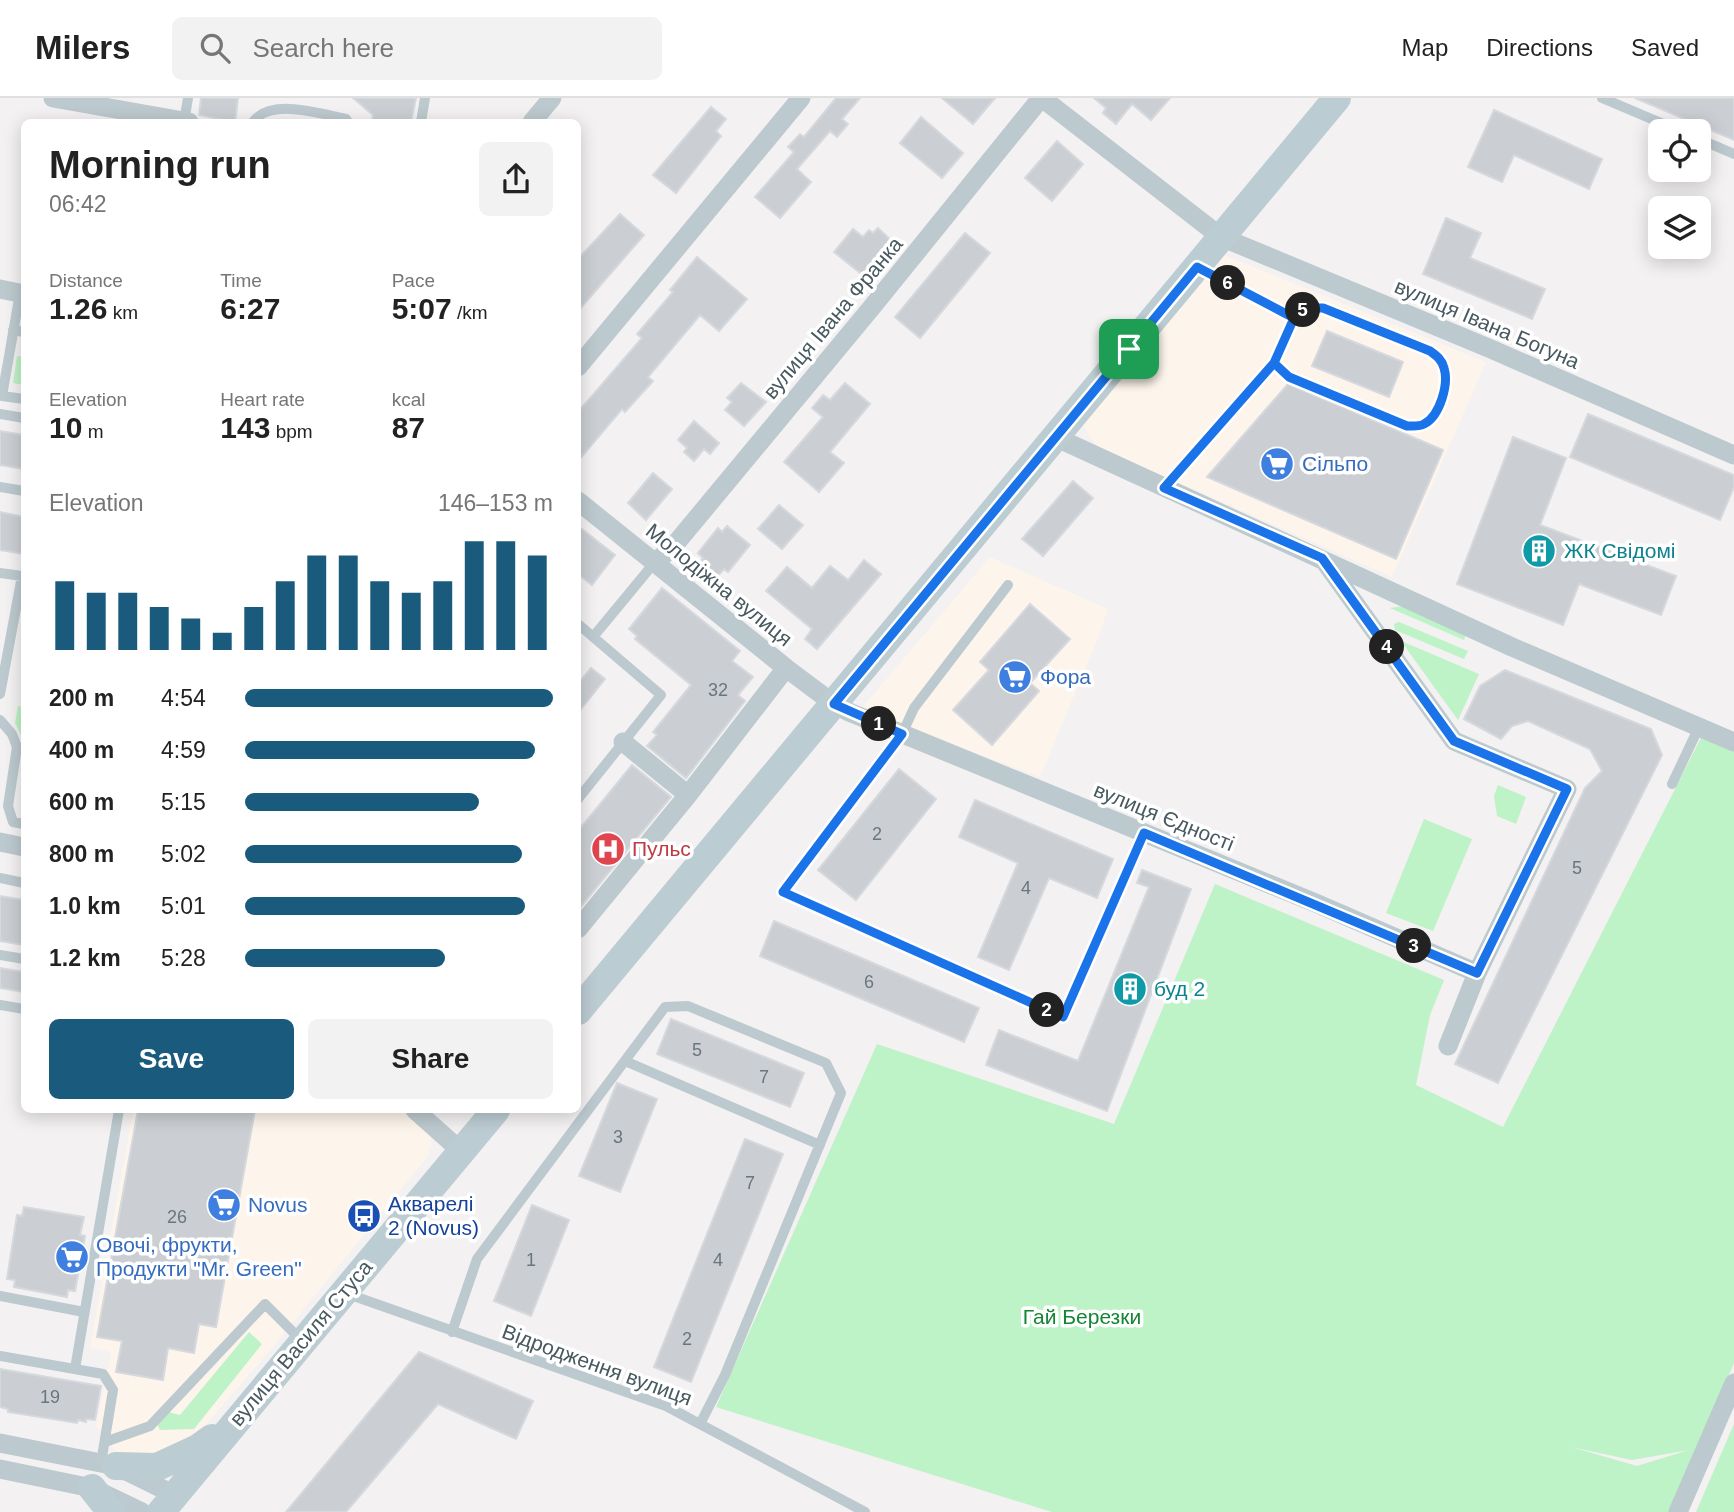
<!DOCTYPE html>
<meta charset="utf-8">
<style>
body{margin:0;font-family:Arial,sans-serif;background:#f2f2f2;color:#222;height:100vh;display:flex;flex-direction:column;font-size:26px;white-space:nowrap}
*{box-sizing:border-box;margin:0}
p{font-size:23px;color:#767676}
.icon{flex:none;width:38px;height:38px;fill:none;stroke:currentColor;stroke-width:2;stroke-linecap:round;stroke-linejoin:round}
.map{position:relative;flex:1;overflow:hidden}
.sheet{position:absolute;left:21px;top:21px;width:560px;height:994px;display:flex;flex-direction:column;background:#fff;border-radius:10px;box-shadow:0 4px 18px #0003}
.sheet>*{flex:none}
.buttons{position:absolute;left:1648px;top:21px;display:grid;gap:14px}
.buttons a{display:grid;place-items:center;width:63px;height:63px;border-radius:10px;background:#fff;box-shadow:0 4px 18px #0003;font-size:35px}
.pin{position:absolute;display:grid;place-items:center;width:60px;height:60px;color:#fff;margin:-30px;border-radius:14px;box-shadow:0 4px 10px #0006}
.km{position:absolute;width:35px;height:35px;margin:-18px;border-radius:50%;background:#222;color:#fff;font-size:19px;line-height:35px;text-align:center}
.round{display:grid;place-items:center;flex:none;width:74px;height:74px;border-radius:10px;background:#f2f2f2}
.overview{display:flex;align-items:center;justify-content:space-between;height:119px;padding:0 28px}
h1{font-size:38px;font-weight:600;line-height:52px}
.metrics{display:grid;grid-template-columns:repeat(3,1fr);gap:10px;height:119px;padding:7px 28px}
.metrics div{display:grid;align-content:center}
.metrics b{font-size:30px;font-weight:600}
.metrics small{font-size:19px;font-weight:400}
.metrics p{font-size:19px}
.chart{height:196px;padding:14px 28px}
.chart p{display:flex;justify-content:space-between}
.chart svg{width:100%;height:126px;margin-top:7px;stroke:#1a5b7d;stroke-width:6}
.primary-button{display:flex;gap:14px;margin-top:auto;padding:14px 28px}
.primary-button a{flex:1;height:80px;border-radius:10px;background:#1a5b7d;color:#fff;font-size:28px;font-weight:600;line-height:80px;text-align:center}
.primary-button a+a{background:#f2f2f2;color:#222}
ul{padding:0 28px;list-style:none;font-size:23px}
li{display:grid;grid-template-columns:112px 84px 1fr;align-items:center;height:52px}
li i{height:18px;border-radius:9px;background:#1a5b7d}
header{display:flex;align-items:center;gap:42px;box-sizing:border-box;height:98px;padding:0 35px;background:#fff;border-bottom:2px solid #e0e0e0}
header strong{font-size:33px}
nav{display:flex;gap:38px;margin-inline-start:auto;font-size:24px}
.search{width:490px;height:63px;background:#f2f2f2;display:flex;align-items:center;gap:18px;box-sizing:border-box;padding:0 24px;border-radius:10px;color:#767676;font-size:26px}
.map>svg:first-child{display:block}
.commercial{fill:#fdf4eb}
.green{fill:#bef2c7;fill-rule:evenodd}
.building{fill:#cbcfd3;stroke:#d5d8dc;stroke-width:2}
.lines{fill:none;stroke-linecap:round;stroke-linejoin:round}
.lane{stroke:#bcc9ce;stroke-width:10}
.street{stroke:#bcc9ce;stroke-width:19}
.secondary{stroke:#bcccd3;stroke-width:28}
.route-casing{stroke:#fff;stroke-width:14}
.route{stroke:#1a73e8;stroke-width:9}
.labels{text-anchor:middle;stroke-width:7;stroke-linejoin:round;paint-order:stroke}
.number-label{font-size:18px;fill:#69767c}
.street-label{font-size:21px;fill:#48595f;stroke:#fff}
.shop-label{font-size:21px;fill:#366cbe;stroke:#fff;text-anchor:start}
.culture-label{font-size:21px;fill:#0d838f;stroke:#fff;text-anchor:start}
.health-label{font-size:21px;fill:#be3a42;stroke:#fff;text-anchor:start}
.transit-label{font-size:21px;fill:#164399;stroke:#fff;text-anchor:start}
.park-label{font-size:21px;fill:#138534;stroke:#fff}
</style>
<header>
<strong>Milers</strong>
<div class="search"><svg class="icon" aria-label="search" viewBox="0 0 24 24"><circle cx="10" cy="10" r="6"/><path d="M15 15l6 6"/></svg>Search here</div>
<nav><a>Map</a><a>Directions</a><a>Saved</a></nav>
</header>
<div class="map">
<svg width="1734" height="1414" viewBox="0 0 1734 1414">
<rect width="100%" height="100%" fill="#f3f1f1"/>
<path class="commercial" d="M1219,155l267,109 -94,215 -295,-130 -15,-23z
M990,459l118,52 -10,29 -58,139 -180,-67z
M133,1012h277l19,20 3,13 -4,13 -151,186 -79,92 -26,21 -50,4 -10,-13 -1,-14 -15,-4 15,-76 -21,-5z"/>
<path class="green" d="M17,258l7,1v28l-11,-2z
M1403,508l63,28 -2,6 -74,-32z
M1399,524l69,29 -4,8 -69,-29 -1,-6z
M1401,543l78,33 -21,46z
M18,608l6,1v34l-9,-18z
M1702,638l32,14v613l-65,149h-617l-336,-105 161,-363 237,80 101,-240 229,96 -14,35 -14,70 87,42zM1571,1349l61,13 57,-10 -52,16z
M1498,687l28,12 -10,27 -19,-8 -3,-20z
M1424,721l48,20 -39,92 -47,-18z
M249,1234l13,12 -68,85 -34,1 -6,-12 14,-6 12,3z
M1734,1326v88h-38z"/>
<path class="building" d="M201,0h37l-3,24 -36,-7z
M353,0h63l-5,24h-39l1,-7z
M836,0h24l-18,21 6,5 -11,13 -7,-6 -33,38 14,13 -31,36 -25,-21 39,-45 -6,-5 12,-13 4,3z
M942,0h53l-22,26z
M1094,0h76l-19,22 -19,-16 -16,20 -13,-11 3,-5z
M1635,0h99v42z
M711,9l15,12 -10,12 5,5 -45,57 -23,-18z
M1494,12l108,49 -13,30 -75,-34 -12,27 -34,-15z
M921,19l42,36 -21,25 -42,-35z
M1057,43l26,23 -31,37 -27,-23z
M620,116l24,21 -66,76v-52z
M1446,120l35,15 -11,25 75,31 -13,30 -109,-45z
M878,130l18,17 -23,28 -4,-3 -5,6 -30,-24 19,-23 10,8 6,-7 4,3z
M965,135l25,20 -70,85 -25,-21z
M697,159l50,42 -28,32 -19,-16 -52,62 5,4 -28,31 -3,-3 -44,52v-49l64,-74 -5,-4 36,-42 -3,-2z
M1327,233l76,31 -14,35 -77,-31z
M741,285l25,19 -22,24 -19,-16 7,-8 -5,-4z
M845,285l25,21 -40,48 14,11 -25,29 -35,-30 39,-45 -11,-9 11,-13 7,5z
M1288,286l155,66 -47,109 -189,-82z
M1588,316l146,61v12l-14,33 -150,-63z
M694,323l25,22 -9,11 -6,-5 -10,12 -10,-9 3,-4 -9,-8z
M0,333l24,4v34l-24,-4z
M1513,339l53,21 -26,67 136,51 -15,39 -82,-31 -16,41 -106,-41z
M653,375l19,16 -26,31 -18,-17z
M1073,383l20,17 -50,58 -21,-17z
M779,407l24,20 -21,24 -24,-20z
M0,414l24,5v37l-24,-4z
M578,428l37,29 -23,30 -14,-11z
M727,428l23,19 -22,27 -4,-3 -10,11 -17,-14 6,-8 -5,-5 20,-25 4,4z
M864,462l17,14 -64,75 -12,-10 7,-10 -46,-38 21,-24 25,21 18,-22 18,14z
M662,490l78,63 -8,10 21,16 -15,18 7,6 -59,77 -39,-32 10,-11 -4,-3 38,-47 -56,-46 2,-3 -8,-7z
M1030,506l40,35 -40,44 9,8 -47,54 -39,-35 36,-40 -9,-8z
M591,570l14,11 -27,34v-29z
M1505,572l146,59 11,26 -164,328 -43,-19 130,-276 17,-17 -12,-22 -62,-28 -16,5 -11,13 -37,-20 16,-33z
M632,667l39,32 -93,113v-79z
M899,671l37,30 -80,101 -38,-30z
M975,702l138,59 -16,39 -48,-20 -40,92 -31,-13 40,-94 -59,-26z
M1142,772l49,19 -84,222 -121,-46 13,-35 79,31 71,-174 -12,-4z
M0,798l24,4v45l-24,-4z
M774,823l205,87 -15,34 -204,-86z
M0,870l24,4v20l-24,-4z
M671,921l133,54 -14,34 -133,-53z
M617,985l40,16 -37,93 -41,-16z
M138,1012h117l-39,217 -17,-3 -5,29 -26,-5 -5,32 -47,-8 6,-31 -25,-4z
M745,1041l38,15 -92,228 -37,-15z
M532,1107l37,15 -38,96 -37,-15z
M24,1109l60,10 -4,18 5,1 -10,55 -7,-1 -1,7 -53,-10 1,-7 -8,-1 10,-64 5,1z
M419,1254l114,49 -17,38 -78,-35 -92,108h-60z
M0,1271l101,17 -6,34 -9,-1v3l-8,-2 -1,3 -69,-11v-3l-8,-2z"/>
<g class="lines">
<path class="lane" d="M1602,0l78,33
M184,24l4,-24
M253,24c17,-24 66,-9 93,-3l2,3
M421,24l4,-24
M1699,41l35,15
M20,195l-18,103 22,3
M13,232l11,2
M1274,265l15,14 118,49c5,0 12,1 17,-2 16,-8 25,-40 21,-56 -3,-8 -8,-12 -15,-17l-107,-43c-13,0 -19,1 -29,10
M0,316l24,4
M0,389l24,4
M1164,390l110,-125 20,-45 -96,-50
M0,475l22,3 -22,118
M1008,487l-94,123 -12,26 -119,158 280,125 81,-184
M578,526l83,71 -83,104
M593,539l62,-75
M0,622l12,14 5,13 -9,59 5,16 11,2
M1672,686l27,-57
M0,780l24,5
M0,857l24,4
M0,907l24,4
M625,963l195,84
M348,1196l318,112 199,106
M0,1198l84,16
M452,1234l25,-73 188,-252 23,-1 138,57 15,30 -116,282 -25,49
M0,1258l103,18 10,16 -12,73
M75,1271l44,-259
M105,1344l45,-16 115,-122 37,37"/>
<path class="street" d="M53,0l136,24
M1042,0l179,139 270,112 243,106
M532,24l20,-24
M0,191l24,5
M578,269l223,-269
M1055,339l457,210 222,95
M578,403l208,167 48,36 15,8 469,192 159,69
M655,464l17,-14 200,-241 169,-209
M1325,464l129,179 113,48 -90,184 -29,73
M623,644l65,53
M0,744l24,5
M578,831l110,-134 98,-127
M415,1012l46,41
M0,1345l116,23 59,29
M0,1371l92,19 50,24
M1678,1414l56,-129"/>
<path class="secondary" d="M578,913l759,-913
M116,1368l41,1 41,-19 14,-10
M92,1390l19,24
M161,1414l335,-402"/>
</g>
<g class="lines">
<g class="route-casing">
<path id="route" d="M1129,251l-295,355 68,30 -119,158 280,125 81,-184 333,140 90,-184 -113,-48 -132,-183 -158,-70 110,-125 20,-45 9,-8 8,-2h12l107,43c7,5 12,9 14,17 5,16 -4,48 -20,56 -5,3 -12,2 -17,2l-118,-49 -15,-14 20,-45 -97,-51 -68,82"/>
</g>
<use href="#route" class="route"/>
</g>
<defs>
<g id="supermarket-disc" transform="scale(1.75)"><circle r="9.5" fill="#3f7fe0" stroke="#fff"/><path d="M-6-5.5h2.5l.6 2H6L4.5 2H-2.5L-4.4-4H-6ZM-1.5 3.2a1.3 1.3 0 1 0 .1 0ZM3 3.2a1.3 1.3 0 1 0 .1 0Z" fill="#fff"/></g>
<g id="building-disc" transform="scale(1.75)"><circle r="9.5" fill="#0f9aa8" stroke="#fff"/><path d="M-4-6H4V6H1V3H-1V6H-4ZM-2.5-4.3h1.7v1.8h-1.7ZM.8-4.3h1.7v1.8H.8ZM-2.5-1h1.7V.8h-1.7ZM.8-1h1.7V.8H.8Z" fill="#fff"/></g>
<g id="hospital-disc" transform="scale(1.75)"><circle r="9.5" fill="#e0444e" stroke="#fff"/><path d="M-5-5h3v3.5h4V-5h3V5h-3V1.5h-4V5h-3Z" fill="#fff"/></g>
<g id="bus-disc" transform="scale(1.75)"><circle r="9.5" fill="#1a4fb4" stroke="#fff"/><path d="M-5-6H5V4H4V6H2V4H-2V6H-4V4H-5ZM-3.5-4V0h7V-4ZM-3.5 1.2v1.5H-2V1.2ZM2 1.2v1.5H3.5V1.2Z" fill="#fff"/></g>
</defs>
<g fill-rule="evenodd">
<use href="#supermarket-disc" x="1277" y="366"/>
<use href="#building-disc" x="1539" y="453"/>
<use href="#supermarket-disc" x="1015" y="579"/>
<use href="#hospital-disc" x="608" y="751"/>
<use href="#building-disc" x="1130" y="891"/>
<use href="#supermarket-disc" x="224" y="1107"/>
<use href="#bus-disc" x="364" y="1118"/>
<use href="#supermarket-disc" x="72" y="1159"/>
</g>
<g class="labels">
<g class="number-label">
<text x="718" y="598">32</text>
<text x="877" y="742">2</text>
<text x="1577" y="776">5</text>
<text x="1026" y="796">4</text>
<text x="869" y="890">6</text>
<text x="697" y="958">5</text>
<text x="764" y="985">7</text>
<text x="618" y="1045">3</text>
<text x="750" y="1091">7</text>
<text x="177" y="1125">26</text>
<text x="531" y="1168">1</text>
<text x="718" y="1168">4</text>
<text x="687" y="1247">2</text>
<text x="50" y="1305">19</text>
</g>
<g class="street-label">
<text transform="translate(833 220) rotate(-50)" y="7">вулиця Івана Франка</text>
<text transform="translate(1487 226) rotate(23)" y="7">вулиця Івана Богуна</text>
<text transform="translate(719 487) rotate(39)" y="7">Молодіжна вулиця</text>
<text transform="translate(1164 719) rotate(22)" y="7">вулиця Єдності</text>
<text transform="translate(301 1245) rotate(-50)" y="7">вулиця Василя Стуса</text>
<text transform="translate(597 1267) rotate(20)" y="7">Відродження вулиця</text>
</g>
<g class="shop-label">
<text x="1302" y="373">Сільпо</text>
<text x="1040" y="586">Фора</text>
<text x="248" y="1114">Novus</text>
<text x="96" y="1154">Овочі, фрукти,<tspan x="96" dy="24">Продукти "Mr. Green"</tspan></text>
</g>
<g class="culture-label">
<text x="1564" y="460">ЖК Свідомі</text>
<text x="1154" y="898">буд 2</text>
</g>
<g class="health-label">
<text x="632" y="758">Пульс</text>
</g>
<g class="transit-label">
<text x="388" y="1113">Акварелі<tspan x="388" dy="24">2 (Novus)</tspan></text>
</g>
<g class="park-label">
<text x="1082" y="1226">Гай Березки</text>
</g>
</g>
</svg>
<div class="buttons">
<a><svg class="icon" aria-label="locate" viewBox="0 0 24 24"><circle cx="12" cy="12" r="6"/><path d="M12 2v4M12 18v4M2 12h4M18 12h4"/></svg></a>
<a><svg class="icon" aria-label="layers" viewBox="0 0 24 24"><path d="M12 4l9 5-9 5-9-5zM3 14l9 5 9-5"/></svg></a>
</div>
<div class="pin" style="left:1129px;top:251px;background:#1e9e55"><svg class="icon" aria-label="arrive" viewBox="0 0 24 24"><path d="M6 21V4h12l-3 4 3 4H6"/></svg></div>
<b class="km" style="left:879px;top:626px">1</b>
<b class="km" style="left:1047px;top:912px">2</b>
<b class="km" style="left:1414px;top:848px">3</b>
<b class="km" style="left:1387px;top:549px">4</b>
<b class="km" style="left:1303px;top:212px">5</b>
<b class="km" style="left:1228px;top:185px">6</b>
<section class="sheet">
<div class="overview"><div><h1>Morning run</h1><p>06:42</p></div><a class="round"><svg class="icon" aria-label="share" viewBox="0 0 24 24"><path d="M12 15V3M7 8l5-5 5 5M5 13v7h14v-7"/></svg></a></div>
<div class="metrics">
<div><p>Distance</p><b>1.26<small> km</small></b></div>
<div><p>Time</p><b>6:27</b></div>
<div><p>Pace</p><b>5:07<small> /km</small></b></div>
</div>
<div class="metrics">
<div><p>Elevation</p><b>10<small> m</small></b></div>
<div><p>Heart rate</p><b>143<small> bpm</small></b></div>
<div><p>kcal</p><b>87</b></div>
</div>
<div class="chart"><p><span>Elevation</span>146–153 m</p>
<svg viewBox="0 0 160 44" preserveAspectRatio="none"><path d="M5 44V20M15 44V24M25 44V24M35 44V29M45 44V33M55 44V38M65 44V29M75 44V20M85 44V11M95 44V11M105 44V20M115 44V24M125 44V20M135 44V6M145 44V6M155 44V11"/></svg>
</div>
<ul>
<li><b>200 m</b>4:54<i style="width:100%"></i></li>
<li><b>400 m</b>4:59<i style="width:94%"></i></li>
<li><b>600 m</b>5:15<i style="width:76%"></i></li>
<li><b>800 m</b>5:02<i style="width:90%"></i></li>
<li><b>1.0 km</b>5:01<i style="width:91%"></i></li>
<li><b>1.2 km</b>5:28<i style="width:65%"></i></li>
</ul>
<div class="primary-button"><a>Save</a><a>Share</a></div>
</section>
</div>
